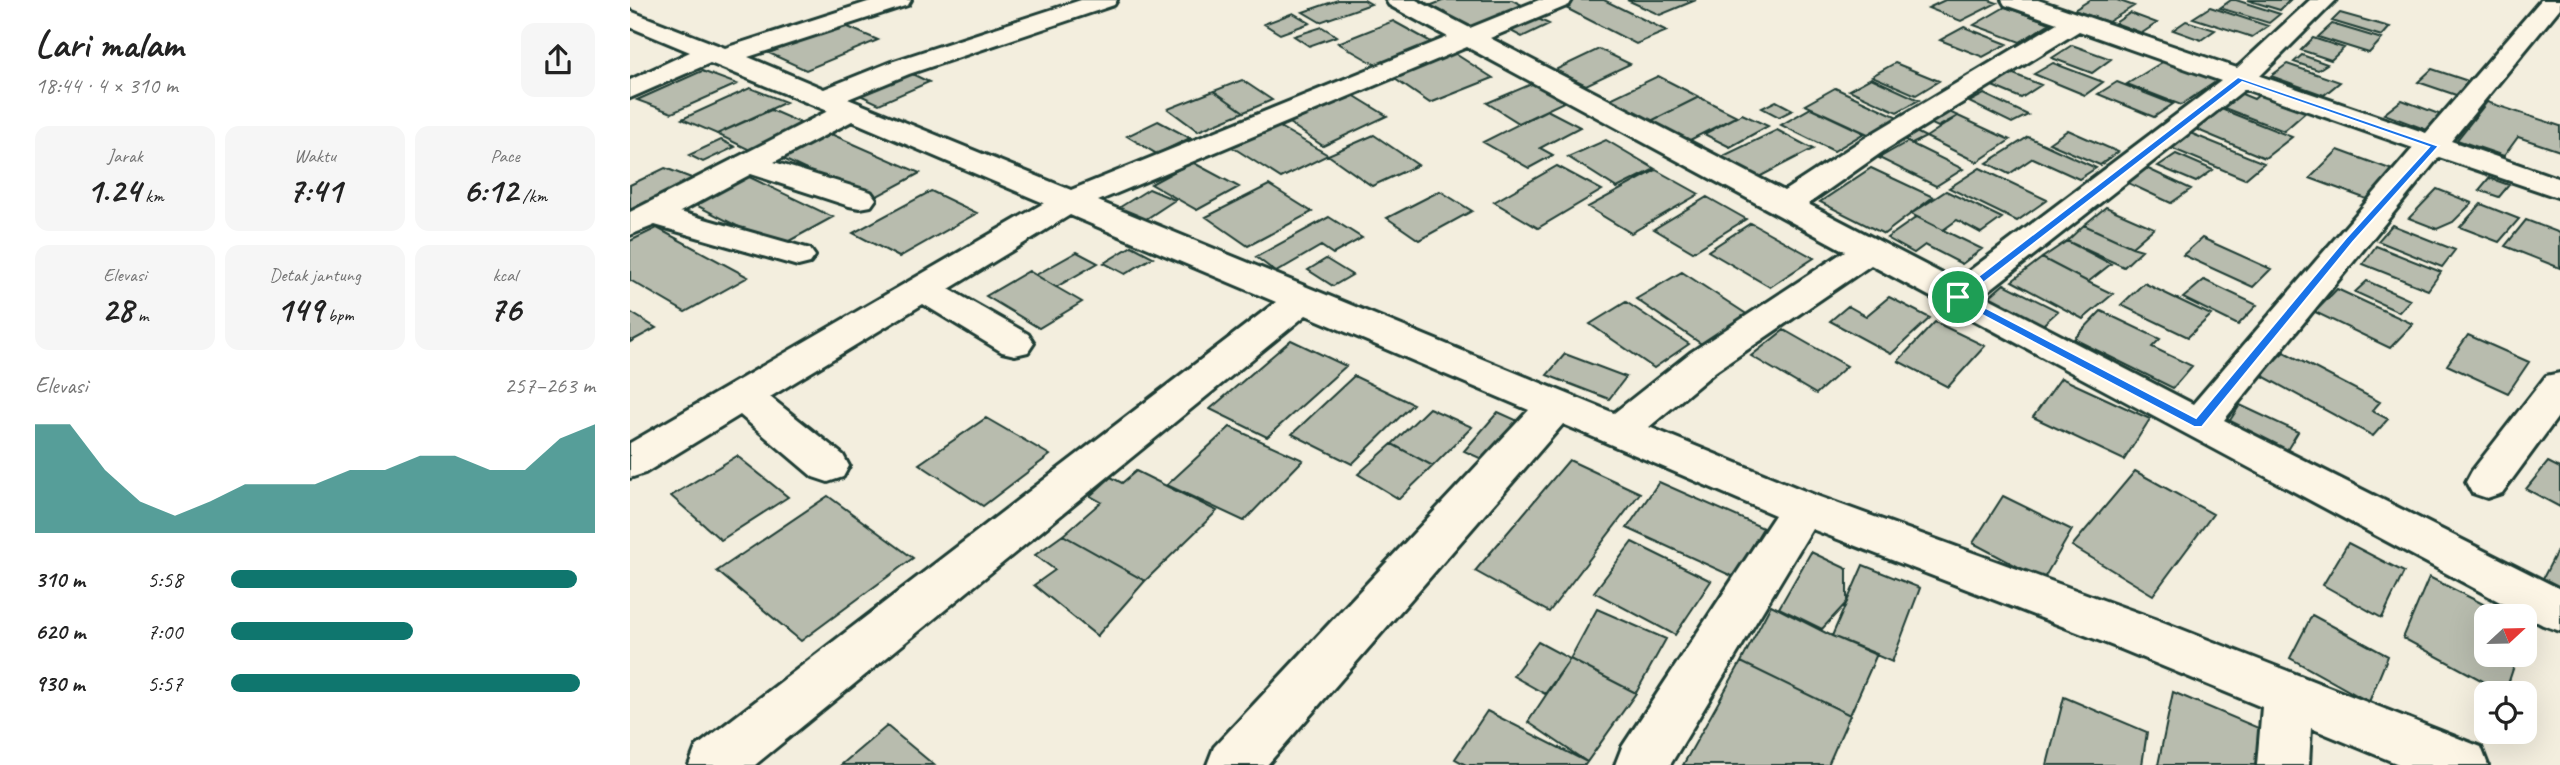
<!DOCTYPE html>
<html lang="id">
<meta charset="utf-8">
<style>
body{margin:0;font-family:Caveat,sans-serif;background:#f6f6f6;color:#222;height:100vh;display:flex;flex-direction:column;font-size:26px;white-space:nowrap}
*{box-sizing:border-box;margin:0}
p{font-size:23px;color:#767676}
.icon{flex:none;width:38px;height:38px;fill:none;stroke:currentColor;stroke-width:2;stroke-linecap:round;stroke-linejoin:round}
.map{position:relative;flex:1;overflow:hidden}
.side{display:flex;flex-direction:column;background:#fff;width:630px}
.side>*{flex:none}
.needle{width:46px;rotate:68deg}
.tools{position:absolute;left:1844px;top:604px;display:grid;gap:14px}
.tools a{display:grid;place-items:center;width:63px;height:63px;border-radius:14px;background:#fff;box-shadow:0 7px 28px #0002;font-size:35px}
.pin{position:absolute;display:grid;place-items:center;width:60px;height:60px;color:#fff;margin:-30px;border:4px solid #fff;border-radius:50%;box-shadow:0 2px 7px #0007}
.round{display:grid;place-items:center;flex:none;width:74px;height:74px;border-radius:14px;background:#f6f6f6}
.head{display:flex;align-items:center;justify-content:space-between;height:119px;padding:0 35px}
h1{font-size:38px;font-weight:700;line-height:52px}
.figures{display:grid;grid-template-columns:repeat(3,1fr);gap:10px;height:119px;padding:7px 35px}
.figures div{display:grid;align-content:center;border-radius:14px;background:#f6f6f6;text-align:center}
.figures b{font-size:35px;font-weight:700}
.figures small{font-size:19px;font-weight:400}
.figures p{font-size:19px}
.chart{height:196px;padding:14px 35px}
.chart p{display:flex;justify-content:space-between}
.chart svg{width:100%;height:126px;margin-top:7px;fill:#0f766e;opacity:.7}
ul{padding:0 35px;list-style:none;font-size:23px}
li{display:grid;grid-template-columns:112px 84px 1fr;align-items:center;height:52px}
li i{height:18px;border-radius:9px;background:#0f766e}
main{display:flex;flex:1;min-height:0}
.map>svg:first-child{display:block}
.building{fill:#b8bcae;stroke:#1f3d34;stroke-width:2}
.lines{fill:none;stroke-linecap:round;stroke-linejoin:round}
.minor-casing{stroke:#1f3d34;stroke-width:6}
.minor{fill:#fcf5e5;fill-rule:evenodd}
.route{fill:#1a73e8;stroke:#fff;stroke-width:2;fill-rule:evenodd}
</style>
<main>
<section class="side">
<div class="head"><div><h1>Lari malam</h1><p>18:44 · 4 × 310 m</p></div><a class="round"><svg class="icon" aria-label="share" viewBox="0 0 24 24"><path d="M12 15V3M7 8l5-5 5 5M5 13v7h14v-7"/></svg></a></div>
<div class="figures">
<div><p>Jarak</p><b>1.24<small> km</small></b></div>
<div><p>Waktu</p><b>7:41</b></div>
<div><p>Pace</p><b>6:12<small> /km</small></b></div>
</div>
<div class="figures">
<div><p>Elevasi</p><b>28<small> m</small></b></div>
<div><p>Detak jantung</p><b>149<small> bpm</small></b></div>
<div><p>kcal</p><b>76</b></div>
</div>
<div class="chart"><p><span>Elevasi</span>257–263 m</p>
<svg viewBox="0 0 160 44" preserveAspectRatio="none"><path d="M0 44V6L10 6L20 22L30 33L40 38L50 33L60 27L70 27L80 27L90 22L100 22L110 17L120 17L130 22L140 22L150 11L160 6V44z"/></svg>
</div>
<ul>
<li><b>310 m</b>5:58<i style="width:95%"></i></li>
<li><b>620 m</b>7:00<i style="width:50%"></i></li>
<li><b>930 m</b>5:57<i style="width:96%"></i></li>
</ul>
</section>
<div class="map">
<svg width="1930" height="765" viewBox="0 0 1930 765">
<rect width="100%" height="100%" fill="#f3eede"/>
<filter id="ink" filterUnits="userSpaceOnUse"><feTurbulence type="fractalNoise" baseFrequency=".0143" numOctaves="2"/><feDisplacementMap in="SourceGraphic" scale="14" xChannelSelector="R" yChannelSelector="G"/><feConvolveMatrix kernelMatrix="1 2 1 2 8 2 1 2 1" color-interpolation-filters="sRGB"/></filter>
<g filter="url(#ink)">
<path class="building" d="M708,0h26l7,4 -51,18 -17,-10z
M815,0h67l18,9 -56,23 -45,-26z
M942,0h32l63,31 -31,13 -76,-39z
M997,0h69l-36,15z
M1315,0h44l8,3 -36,18 -33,-13z
M1460,0h27l17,6 -26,16 -34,-12z
M1601,0h5l44,14 -11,9 -49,-15z
M1617,0h43l-10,10z
M1375,7l45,16 -30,19 -46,-17z
M1580,7l58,19 -16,11 -59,-19z
M663,13l17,10 -30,11 -16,-10z
M1500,13l27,10 -15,10 -27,-10z
M1710,13l50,14 -8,9 -50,-15z
M904,17l15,7 -27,13 -15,-8z
M763,21l40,22 -55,23 -40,-23z
M1556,21l29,9 -14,10 -28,-10z
M211,24l37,16 -72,30 -37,-17z
M1702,24l50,15 -13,14 -51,-16z
M692,27l15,9 -28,10 -15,-10z
M1334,27l43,17 -24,13 -43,-17z
M1683,38l31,10 -13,12 -30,-10z
M1442,45l39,14 -19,14 -40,-15z
M969,49l31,15 -44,21 -31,-15z
M824,53l39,25 -63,25 -38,-26z
M1672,55l25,9 -9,6 -24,-8z
M1534,61l53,20 -36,24 -54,-21z
M1265,63l44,18 -23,14 -44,-19z
M1423,63l50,19 -18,13 -51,-21z
M1657,64l53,18 -16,13 -53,-19z
M1802,69l42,14 -15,13 -41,-14z
M72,71l35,13 -65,29 -35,-13z
M280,73l19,9 -50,22 -19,-9z
M1381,73l30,12 -20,13 -31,-13z
M1028,76l41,21 -52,26 -41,-22z
M1241,78l48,22 -22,12 -48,-22z
M612,80l30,20 -28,12 -30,-21z
M1487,82l56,22 -19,13 -56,-23z
M904,83l32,18 -47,22 -32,-20z
M120,88l36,14 -69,32 -35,-15z
M1205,88l65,30 -30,17 -65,-30z
M584,91l30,21 -46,19 -30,-22z
M1607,92l17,7 7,-6 47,17 -24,21 -65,-25z
M1354,94l44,21 -16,8 -43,-21z
M723,95l34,21 -64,30 -34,-23z
M1069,97l38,19 -53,27 -37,-20z
M1772,100l42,16 -17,14 -43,-16z
M1146,101l17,9 -14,7 -17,-9z
M1857,102l73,24v25l-42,-14 -14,19 -47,-16z
M1181,108l53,25 -30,18 -53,-26z
M1313,109l15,7 -20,11 -15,-7z
M1591,109l71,28 -27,21 -72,-30z
M141,110l39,17 -54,26 -39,-19z
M917,110l33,17 -40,21 13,7 -24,13 -46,-26z
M1112,114l26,12 -38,21 -26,-13z
M1328,116l52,24 -33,22 -51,-25z
M528,121l32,17 -33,16 -30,-18z
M648,126l50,29 -47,23 -49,-31z
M1147,130l36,19 -58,30 -36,-21z
M1282,130l14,7 -14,7 -13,-8z
M1438,130l50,22 -18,13 -51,-22z
M1560,133l74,30 -19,16 -74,-31z
M201,134l89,39 -50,27 -89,-42z
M744,135l44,30 -46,21 -44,-31z
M1398,137l68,31 -17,11 -46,-21 -24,16 -22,-11z
M91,140l14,7 -32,15 -14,-7z
M976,140l49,29 -38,19 -49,-31z
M1277,142l5,2 51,25 -27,17 -57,-28z
M1708,150l60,22 -26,29 -62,-23z
M1546,154l37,16 -17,12 -38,-16z
M562,162l47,25 -42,23 -46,-26z
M927,166l45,24 -64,38 -44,-26z
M35,168l29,11 -64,33v-27z
M1241,168l62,29 -49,37 -64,-32z
M1350,168l67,32 -30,21 -68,-33z
M1516,168l45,21 -20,14 -45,-21z
M1026,170l43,24 -68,39 -43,-26z
M113,174l90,43 -55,30 -90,-46z
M1859,178l20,7 -10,12 -20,-7z
M639,185l43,27 -64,34 -42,-29z
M519,189l26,11 -32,21 -26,-12z
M1807,189l35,14 -19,19 -16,7 -28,-11z
M301,191l46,22 -78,44 -46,-24z
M810,191l32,20 -53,29 -32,-22z
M1316,191l56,27 -21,15 -24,-13 -14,10 -32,-16z
M1077,197l39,22 -53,33 -39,-23z
M1851,204l38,15 -20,23 -39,-15z
M1476,207l48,21 -22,19 -48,-22z
M699,217l33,21 -29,16 -12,-8 -45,26 -20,-15z
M1287,217l26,13 39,19 -20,15 -37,-19 -11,8 -27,-15z
M1896,220l34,13v35l-55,-22z
M1121,223l63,35 -44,29 -62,-36z
M1454,225l48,22 10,3 -18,17 -57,-26z
M1762,225l63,25 -13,17 -64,-26z
M27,228l91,49 -63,35 -55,-32v-39z
M1572,238l69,31 -18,18 -70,-32z
M1437,241l44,23 -23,18 -46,-24z
M502,246l21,11 -28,17 -21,-11z
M1746,246l65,26 -13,18 -65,-26z
M447,252l21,11 -42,24 -20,-12z
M1412,258l46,24 25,12 -30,25 -71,-38z
M696,259l26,16 -19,11 -25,-16z
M399,271l27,16 26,15 -43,26 -53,-32z
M1052,272l66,43 -45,30 -67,-46z
M1574,280l53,25 -19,20 -55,-27z
M1737,281l43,19 -11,12 -44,-20z
M1514,283l29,14 38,18 -23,22 -67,-32z
M1374,284l54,27 -22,20 -54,-28z
M1707,289l76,35 -23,24 -75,-36z
M1259,297l41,21 -39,36 -61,-33 18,-15 18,10z
M996,302l63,42 -35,24 -64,-44z
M1471,311l59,28 -8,8 40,19 -19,22 -99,-49z
M0,312l26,16 -26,14z
M1305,322l50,24 -37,41 -50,-26z
M1154,330l63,36 -31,28 -65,-38z
M1838,335l61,27 -21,31 -61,-28z
M661,340l55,26 -79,71 -57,-28z
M1654,352l96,50 -8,9 16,8 -15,17 -114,-62z
M935,354l61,23 -17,22 -62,-24z
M724,376l59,28 -61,60 -60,-30z
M1431,378l89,41 -26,41 -91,-43z
M1610,405l58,27 -17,28 -58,-29z
M799,408l43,19 -39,39 -41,-22z
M868,412l29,13 -34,39 -29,-13z
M356,418l64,37 -67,51 -64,-42z
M600,427l73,33 -59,61 -77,-36z
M762,444l41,22 -34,33 -41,-25z
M107,456l51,41 -67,43 -50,-44z
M939,460l71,33 -91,119 -74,-41z
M1918,462l12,6v39l-34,-18z
M506,471l81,40 -72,70 -82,-46 38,-33 -11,-6 21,-19 11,6z
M1505,471l78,43 -60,81 -81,-49z
M1029,482l104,46 -29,49 -107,-49z
M198,496l85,62 -112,83 -84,-70z
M1373,496l69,34 -29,50 -70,-37z
M433,535l82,46 -48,55 -63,-51 21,-15 -20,-15z
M1002,542l79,39 -36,54 -81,-43z
M1718,543l56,29 -22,46 -59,-33z
M1930,545v54l-22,-11z
M1181,552l36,17v33l-25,27 -43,-21z
M1233,565l57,23 -28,74 -60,-26z
M1799,577l78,39h-20v38h31l-13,39 -102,-55z
M1141,605l61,31 45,18 -27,61 -109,-53z
M967,609l69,30 -30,54 -66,-34z
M1682,615l76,41 -19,46 -79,-44z
M908,642l32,17 -25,35 -32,-18z
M940,659l66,34 -49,69 -59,-40z
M1111,662l109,53 -22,50h-145z
M1543,692l102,43 -4,30h-113z
M1434,697l83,35 -5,33h-95z
M857,711l100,51 -2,3h-119l-11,-6z
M257,726l47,39h-93z"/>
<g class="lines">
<g class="minor-casing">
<path id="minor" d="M244,0h37l-3,5 -160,52 76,32 67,-27 190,-62h36l-3,5 -205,69 -61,25 223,91 377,-153 -59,-32 -3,-5h30l54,28 69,-28h33l-3,5 -79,33 294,153 81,-53 192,-115 -52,-18 -3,-5h36l199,68 73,-68h26l-76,76 166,57 115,-133h19v8l-109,133 109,38v19l-121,-41 -215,263 336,169v42l-17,-6 -672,-360 -155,106 -67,56 168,69 338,123 326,128 7,18h-87l-90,-37 -2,37h-52l5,-58 -141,-58 -309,-120 -142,236h-55l7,-18 153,-232 -212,-91 -296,341h-60l7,-18 315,-337 -223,-95 -551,450h-66l7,-18 580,-445 -206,-87 -121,74 79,45 6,9 -6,9 -13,3 -13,-3 -79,-48 -153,93 73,58 6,11 -6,11 -15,5 -15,-5 -73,-62 -95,58 -15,5v-35l414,-240 -192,-82 -78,41 97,30 5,7 -5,7 -11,2 -11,-2 -98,-32 -71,38 130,37 5,7 -5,7 -12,3 -143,-41 -25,10v-23l198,-101 -118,-48 -80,35v-18l60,-28 -60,-25v-16l95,37zM1449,31l142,50 -265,200 -148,-77 77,-54zM837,47l378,204 -155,102 -76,60 -516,-212zM1615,89l168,59 -220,256 -210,-109z
M1930,373v41l-58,79 -15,5 -15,-5 -6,-11 6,-11 74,-95z"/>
</g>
<use href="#minor" class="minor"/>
</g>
</g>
<path class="route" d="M1608,77l201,69 -86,96 -151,185h-8l-240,-127v-5zM1612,82l187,65 -83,91 -150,180 -231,-121z"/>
</svg>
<div class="tools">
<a><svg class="needle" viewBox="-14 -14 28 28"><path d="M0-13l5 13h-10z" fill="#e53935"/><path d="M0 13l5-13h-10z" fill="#767676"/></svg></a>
<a><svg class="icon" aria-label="locate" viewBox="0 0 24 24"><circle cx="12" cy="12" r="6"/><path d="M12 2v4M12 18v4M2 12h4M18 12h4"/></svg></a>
</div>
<div class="pin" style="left:1328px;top:297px;background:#1e9e55"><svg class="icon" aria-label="arrive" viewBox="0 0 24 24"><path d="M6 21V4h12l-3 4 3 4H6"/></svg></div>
</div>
</main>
